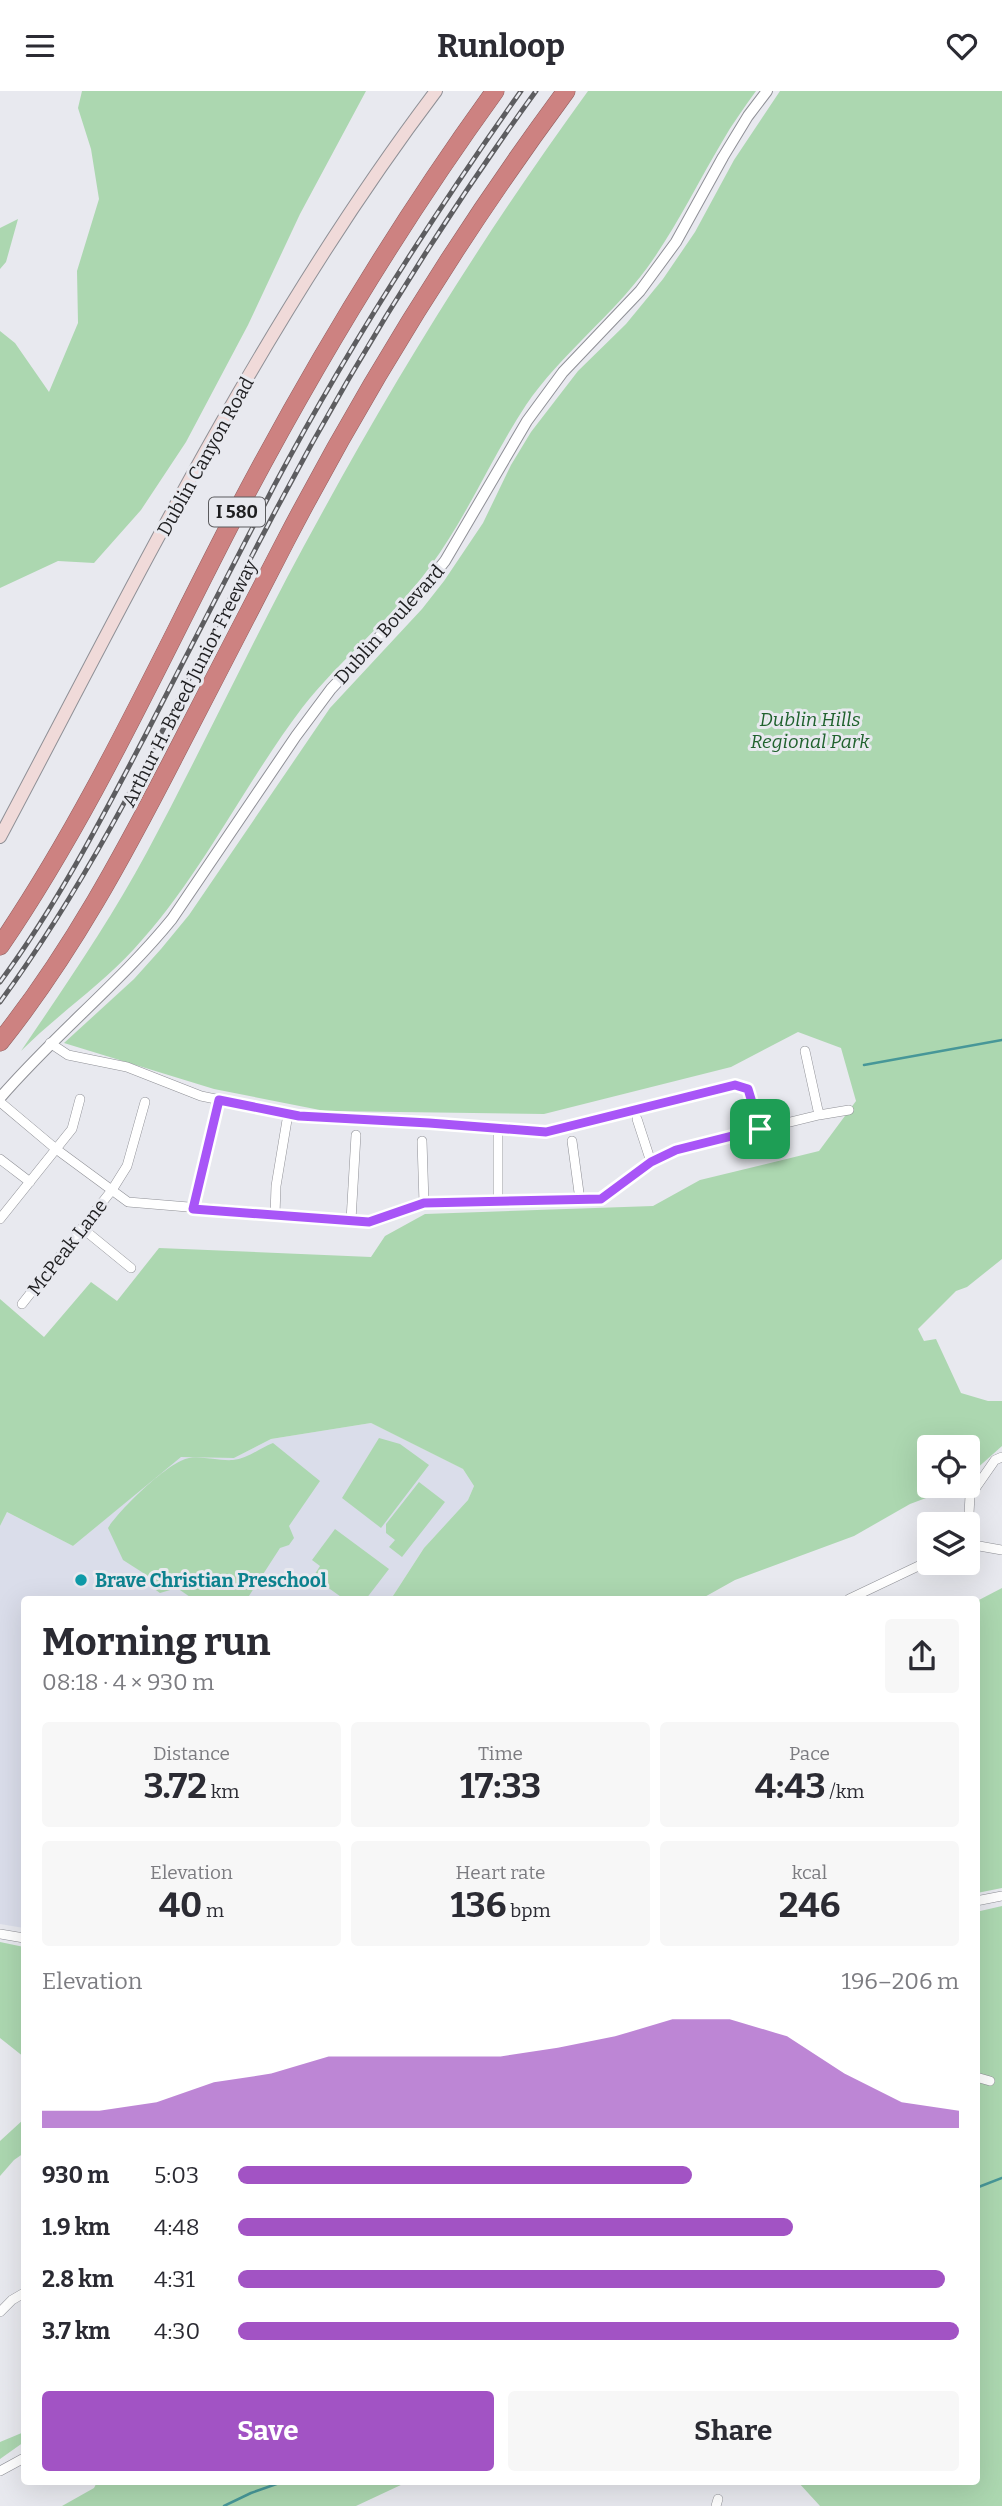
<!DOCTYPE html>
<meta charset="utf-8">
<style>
body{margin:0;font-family:Bitter,serif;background:#f7f7f7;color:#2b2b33;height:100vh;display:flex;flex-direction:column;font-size:26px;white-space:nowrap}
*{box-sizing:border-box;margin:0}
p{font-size:23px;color:#7c7c81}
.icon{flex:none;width:38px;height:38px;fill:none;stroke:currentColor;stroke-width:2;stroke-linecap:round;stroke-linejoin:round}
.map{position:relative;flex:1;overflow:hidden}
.sheet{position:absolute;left:21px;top:1505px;width:959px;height:889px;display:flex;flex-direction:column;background:#fff;border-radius:7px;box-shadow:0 7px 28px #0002}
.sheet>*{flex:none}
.tools{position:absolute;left:917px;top:1344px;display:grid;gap:14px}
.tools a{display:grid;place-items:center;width:63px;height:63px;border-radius:7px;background:#fff;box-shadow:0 7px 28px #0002;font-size:35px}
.pin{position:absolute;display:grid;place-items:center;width:60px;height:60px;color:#fff;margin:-30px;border-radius:14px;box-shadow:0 4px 10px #0006}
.round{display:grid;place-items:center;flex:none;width:74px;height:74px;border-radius:7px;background:#f7f7f7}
.head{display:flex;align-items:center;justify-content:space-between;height:119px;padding:0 21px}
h1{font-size:38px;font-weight:700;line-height:52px}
.stats{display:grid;grid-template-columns:repeat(3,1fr);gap:10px;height:119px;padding:7px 21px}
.stats div{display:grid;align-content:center;border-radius:7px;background:#f7f7f7;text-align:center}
.stats b{font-size:35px;font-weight:700}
.stats small{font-size:19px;font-weight:400}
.stats p{font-size:19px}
.chart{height:196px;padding:14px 21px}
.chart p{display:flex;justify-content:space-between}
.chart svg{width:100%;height:126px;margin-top:7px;fill:#a253c4;opacity:.7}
.primary-button{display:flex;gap:14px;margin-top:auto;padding:14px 21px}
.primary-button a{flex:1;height:80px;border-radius:7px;background:#a253c4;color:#fff;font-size:28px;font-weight:700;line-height:80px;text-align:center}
.primary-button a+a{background:#f7f7f7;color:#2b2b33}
ul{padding:0 21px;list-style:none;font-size:23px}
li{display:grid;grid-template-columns:112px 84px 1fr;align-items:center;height:52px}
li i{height:18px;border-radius:9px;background:#a253c4}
header{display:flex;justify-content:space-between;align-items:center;height:91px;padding:0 21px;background:#fff;font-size:32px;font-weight:700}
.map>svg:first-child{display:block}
.built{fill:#daddea}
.green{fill:#acd7b0}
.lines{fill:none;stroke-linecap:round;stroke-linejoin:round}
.stream{stroke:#479798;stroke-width:2.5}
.minor-casing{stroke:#8f9096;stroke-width:10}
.tertiary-casing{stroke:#8f9096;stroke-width:12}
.secondary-casing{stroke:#8f9096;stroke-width:14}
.motorway-casing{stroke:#905f5f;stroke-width:19}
.minor{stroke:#fff;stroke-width:9}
.tertiary{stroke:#fff;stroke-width:10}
.secondary{stroke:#f0dad9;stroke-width:12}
.motorway{stroke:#cd8281;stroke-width:18}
.rail-casing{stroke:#5d5d60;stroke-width:5}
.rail{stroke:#e8e9ef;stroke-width:2.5;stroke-dasharray:8;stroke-linecap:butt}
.route-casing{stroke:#fff;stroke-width:14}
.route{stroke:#a855f7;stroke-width:9}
.culture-dot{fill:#0f9aa8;stroke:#e8e9ef;stroke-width:2.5}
.labels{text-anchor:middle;stroke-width:6;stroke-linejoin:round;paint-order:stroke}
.shield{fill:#e8e9ef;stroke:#5b5b5e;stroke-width:2}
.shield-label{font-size:18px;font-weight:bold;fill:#1e1e20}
.street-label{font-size:19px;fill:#1e1e20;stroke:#e8e9ef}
.park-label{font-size:19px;font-style:italic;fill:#20622e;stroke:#e8e9ef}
.culture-label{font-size:19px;font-weight:bold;fill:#0d838f;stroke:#e8e9ef;text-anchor:start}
</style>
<header><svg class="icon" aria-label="menu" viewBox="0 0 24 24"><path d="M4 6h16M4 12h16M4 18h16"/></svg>Runloop<svg class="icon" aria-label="heart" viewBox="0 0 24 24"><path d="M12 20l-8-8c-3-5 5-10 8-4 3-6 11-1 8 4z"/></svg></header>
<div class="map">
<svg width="1002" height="2415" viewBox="0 0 1002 2415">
<rect width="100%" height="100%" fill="#e8e9ef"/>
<path class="built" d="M371,1332l92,46 11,17 -6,14 -44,48 -33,51h-367v329l-24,-4v-398l7,-14 66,34 108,-90 53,2 37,-19z"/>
<path class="green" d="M82,0h284l-66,123 -52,111 -62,117 -45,68 -47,53 -36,-2 -58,27v-257l15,12 34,49 29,-69 -1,-52 22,-72 -8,-50 -13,-41z
M588,0h168c-12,17 -24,33 -34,51 -25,42 -46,86 -75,126 -36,49 -86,86 -121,137 -35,53 -59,112 -97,163 -37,51 -88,90 -127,140 -59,78 -101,169 -168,241 -34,37 -77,66 -113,102 44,-65 89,-130 126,-199 60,-112 113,-228 175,-339 80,-147 168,-287 266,-422z
M780,0h222v1168l-35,28 -11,4 -38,38 6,12 12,-2 25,54 27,8h14v45l-28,25 -6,10v-34h-39v39h29l-48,18 -56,32 -119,44 -34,19h-310l33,-51 44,-48 6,-14 -11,-17 -92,-46 -100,16 -37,19 -53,-1 -108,89 -66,-34 -7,14v-227l44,38 47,-55 26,19 42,-53 212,9 14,-21 40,-22 228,-8 47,-26 119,-29 37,-50 -15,-53 -43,-16 -67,35 -187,47 -219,-3 -111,-22 -150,-46 70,-64 27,-30 28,-34 141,-207 92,-99 22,-28 39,-58 28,-58 20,-33 47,-61 48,-47 37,-45 32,-47 39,-72z
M18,128l-12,43 -6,7v-41z
M379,1347l21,6 29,21 -48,63 -39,-30z
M273,1352l47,38 -31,45 5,12 -5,7 -9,3 -33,51h-54l-16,-11 -17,5 -7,-5 -5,-12 -25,-16 -15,-32c11,-18 61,-67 81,-70 14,-2 30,3 44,2 14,-1 27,-12 40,-17z
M419,1391l26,20 -43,55 -13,-10 6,-7 -9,-7v-9z
M335,1438l54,40 -23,30h-22l-31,-22 7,-11 -8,-6z
M1002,1497v300l-25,5v-292z
M1002,1815v600h-182l-22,-24 178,-1v-569z
M0,1851l24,5v110l-24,-19z
M24,2028v34l-10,7 -14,16v-35z
M24,2341v10l-24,17v-17z
M97,2391v-1l321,1 -15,2 -47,22h-294l32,-18z"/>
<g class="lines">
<path class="stream" d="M864,974l138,-25
M976,2097l26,-10
M224,2415l27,-13 34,-12"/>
<g class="minor-casing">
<path id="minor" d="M50,952l18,12 59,12 74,29 97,20 131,7 117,9 189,-47 13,4 12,41
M805,960l14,64
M0,1011l56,47 72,53 241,20 55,-19 177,-4 50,-37 25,-12 143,-35 30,-5
M637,1028l14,43
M498,1037v75
M422,1050l2,62
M572,1050l8,59
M0,1068l30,23
M193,1118l25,-109
M275,1124l1,-29 12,-72
M0,1128l72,-90 8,-30
M351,1129l5,-85
M82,1137l49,40
M22,1213l90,-114 15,-24 18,-64
M968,1440l2,-35 25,-36 7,-3
M968,1453l34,6
M849,1508l80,-38
M976,1810l26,-5
M0,1843l24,4
M976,1986l14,4
M0,2221l12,-12 12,-7
M0,2380l24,-13
M716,2415l2,-7"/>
</g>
<g class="tertiary-casing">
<path id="tertiary" d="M0,1007c54,-63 120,-115 172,-179l124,-183 35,-47 80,-86 34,-42 82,-140 36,-49 77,-81 36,-49 47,-85 25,-41 19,-25"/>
</g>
<g class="secondary-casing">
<path id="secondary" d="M0,746c135,-254 262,-516 436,-746"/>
</g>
<g class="motorway-casing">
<path id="motorway" d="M0,855c92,-135 160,-287 235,-431 77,-147 163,-290 260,-424
M0,951c71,-89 124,-188 176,-289 37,-71 73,-142 110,-213 82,-157 175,-307 280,-449"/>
</g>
<use href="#minor" class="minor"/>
<use href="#tertiary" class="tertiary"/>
<use href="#secondary" class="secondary"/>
<use href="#motorway" class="motorway"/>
<g class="rail-casing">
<path id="rail" d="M0,891c57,-77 101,-162 145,-246 43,-84 86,-167 129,-250 73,-137 157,-268 247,-395
M0,911c108,-147 183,-316 268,-477 79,-151 168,-296 268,-434"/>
</g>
<use href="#rail" class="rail"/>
</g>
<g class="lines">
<g class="route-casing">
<path id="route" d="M735,994l13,4 12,40 -84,21 -25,12 -50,37 -177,4 -55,19 -176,-13 26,-109 80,16 130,7 117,9z"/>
</g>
<use href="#route" class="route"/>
</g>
<circle class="culture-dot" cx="81" cy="1489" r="7"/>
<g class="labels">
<rect class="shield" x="209" y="406.5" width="56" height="29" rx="5"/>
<g class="shield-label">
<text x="237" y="427">I 580</text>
</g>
<g class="street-label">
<text transform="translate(205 365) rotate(-61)" y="7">Dublin Canyon Road</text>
<text transform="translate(389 533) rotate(-48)" y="7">Dublin Boulevard</text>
<text transform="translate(189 592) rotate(-63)" y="7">Arthur H. Breed Junior Freeway</text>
<text transform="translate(67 1156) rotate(-52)" y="7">McPeak Lane</text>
</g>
<g class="park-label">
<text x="810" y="635">Dublin Hills<tspan x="810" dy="22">Regional Park</tspan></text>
</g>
<g class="culture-label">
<text x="95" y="1496">Brave Christian Preschool</text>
</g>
</g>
</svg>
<div class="tools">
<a><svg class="icon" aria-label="locate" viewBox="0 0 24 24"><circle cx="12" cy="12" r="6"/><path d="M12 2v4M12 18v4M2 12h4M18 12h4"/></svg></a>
<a><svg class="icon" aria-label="layers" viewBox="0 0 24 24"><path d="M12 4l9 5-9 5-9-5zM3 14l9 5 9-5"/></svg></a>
</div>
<div class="pin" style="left:760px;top:1038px;background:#1e9e55"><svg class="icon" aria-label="arrive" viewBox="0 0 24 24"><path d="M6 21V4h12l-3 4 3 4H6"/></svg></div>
<section class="sheet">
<div class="head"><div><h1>Morning run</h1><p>08:18 · 4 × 930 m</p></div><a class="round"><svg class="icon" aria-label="share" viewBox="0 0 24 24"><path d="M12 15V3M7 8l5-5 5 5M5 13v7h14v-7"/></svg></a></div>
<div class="stats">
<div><p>Distance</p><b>3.72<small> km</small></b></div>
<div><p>Time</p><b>17:33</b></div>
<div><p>Pace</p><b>4:43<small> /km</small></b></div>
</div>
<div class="stats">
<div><p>Elevation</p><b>40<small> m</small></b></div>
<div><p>Heart rate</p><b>136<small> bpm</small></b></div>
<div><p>kcal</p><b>246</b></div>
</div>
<div class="chart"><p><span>Elevation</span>196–206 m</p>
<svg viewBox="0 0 160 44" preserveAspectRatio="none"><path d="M0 44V38L10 38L20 35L30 28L40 25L50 19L60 19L70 19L80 19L90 16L100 12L110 6L120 6L130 12L140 25L150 35L160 38V44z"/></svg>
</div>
<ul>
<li><b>930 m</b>5:03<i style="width:63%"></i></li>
<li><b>1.9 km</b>4:48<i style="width:77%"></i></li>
<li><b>2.8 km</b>4:31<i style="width:98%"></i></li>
<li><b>3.7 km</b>4:30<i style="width:100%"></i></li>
</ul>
<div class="primary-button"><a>Save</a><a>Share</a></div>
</section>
</div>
